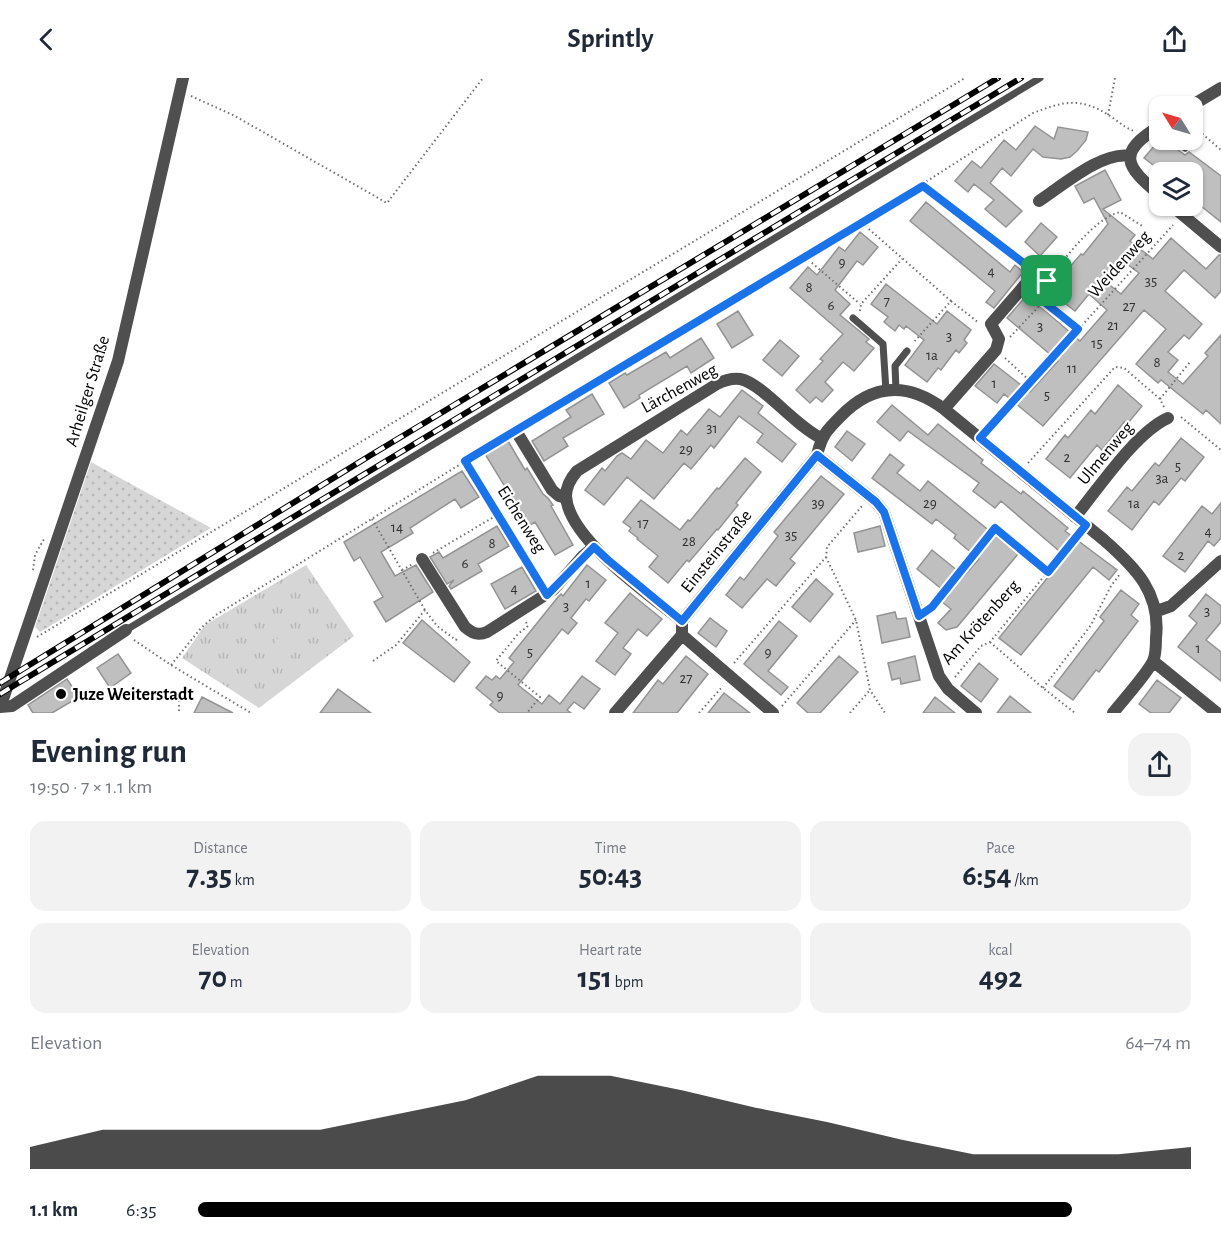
<!DOCTYPE html>
<meta charset="utf-8">
<style>
body{margin:0;font-family:"Alegreya Sans",sans-serif;background:#f2f2f3;color:#1f2937;height:100vh;display:flex;flex-direction:column;font-size:22px;white-space:nowrap}
*{box-sizing:border-box;margin:0}
p{font-size:20px;color:#747a83}
.icon{flex:none;width:33px;height:33px;fill:none;stroke:currentColor;stroke-width:2;stroke-linecap:round;stroke-linejoin:round}
.map{position:relative;height:635px;overflow:hidden}
.details{display:flex;flex-direction:column;background:#fff;flex:1}
.details>*{flex:none}
.needle{width:39px;rotate:307deg}
.controls{position:absolute;left:1149px;top:18px;display:grid;gap:12px}
.controls a{display:grid;place-items:center;width:54px;height:54px;border-radius:12px;background:#fff;box-shadow:0 2px 4px #0004;font-size:30px}
.pin{position:absolute;display:grid;place-items:center;width:51px;height:51px;color:#fff;margin:-26px;border-radius:12px;box-shadow:0 3px 9px #0006}
.round{display:grid;place-items:center;flex:none;width:63px;height:63px;border-radius:18px;background:#f2f2f3}
.summary{display:flex;align-items:center;justify-content:space-between;height:102px;padding:0 30px}
h1{font-size:33px;font-weight:700;line-height:45px}
.metrics{display:grid;grid-template-columns:repeat(3,1fr);gap:9px;height:102px;padding:6px 30px}
.metrics div{display:grid;align-content:center;border-radius:15px;background:#f2f2f3;text-align:center}
.metrics b{font-size:30px;font-weight:700}
.metrics small{font-size:16px;font-weight:400}
.metrics p{font-size:16px}
.chart{height:168px;padding:12px 30px}
.chart p{display:flex;justify-content:space-between}
.chart svg{width:100%;height:108px;margin-top:6px;fill:#000;opacity:.7}
ul{padding:0 30px;list-style:none;font-size:20px}
li{display:grid;grid-template-columns:96px 72px 1fr;align-items:center;height:45px}
li i{height:15px;border-radius:8px;background:#000}
header{display:flex;justify-content:space-between;align-items:center;height:78px;padding:0 30px;background:#fff;font-size:27px;font-weight:700}
.map>svg:first-child{display:block}
.grass{fill:url(#grass-tufts)}
.garden{fill:url(#garden-dots)}
.pitch{fill:#d6d6d6}
.building{fill:#bfbfbf;stroke:#939393;stroke-width:1.5;fill-rule:evenodd}
.lines{fill:none;stroke-linecap:round;stroke-linejoin:round}
.path{stroke:#717171;stroke-width:2;stroke-dasharray:1.5 3;stroke-linecap:butt}
.lane{stroke:#4f4f4f;stroke-width:7}
.street{stroke:#4f4f4f;stroke-width:12}
.rail-casing{stroke:#000;stroke-width:6}
.rail{stroke:#fff;stroke-width:4;stroke-dasharray:11;stroke-linecap:butt}
.route-casing{stroke:#fff;stroke-width:12}
.route{stroke:#1a73e8;stroke-width:8}
.poi-dot{fill:#000;stroke:#fff;stroke-width:2}
.labels{text-anchor:middle;stroke-width:4.5;stroke-linejoin:round;paint-order:stroke}
.number-label{font-size:15px;fill:#303030}
.street-label{font-size:18px;fill:#000;stroke:#fff}
.poi-label{font-size:18px;font-weight:bold;fill:#000;stroke:#fff;text-anchor:start}
</style>
<header><svg class="icon" aria-label="back" viewBox="0 0 24 24"><path d="M15 5l-7 7 7 7"/></svg>Sprintly<svg class="icon" aria-label="share" viewBox="0 0 24 24"><path d="M12 15V3M7 8l5-5 5 5M5 13v7h14v-7"/></svg></header>
<div class="map">
<svg width="1221" height="635" viewBox="0 0 1221 635">
<defs>
<pattern id="grass-tufts" width="24" height="20" patternUnits="userSpaceOnUse" patternTransform="scale(1.5)"><rect width="24" height="20" fill="#d6d6d6"/><path d="M3 7l-1-3M5 7V3M7 7l1-3M15 17l-1-3M17 17v-4M19 17l1-3" fill="none" stroke="#b6b6b6"/></pattern>
<pattern id="garden-dots" width="8" height="8" patternUnits="userSpaceOnUse" patternTransform="scale(1.5)"><rect width="8" height="8" fill="#d6d6d6"/><path d="M2 2h.1M6 6h.1" fill="none" stroke="#b6b6b6" stroke-width="1.8" stroke-linecap="round"/></pattern>
</defs>
<rect width="100%" height="100%" fill="#fff"/>
<path class="grass" d="M306,487l48,71 -95,72 -77,-50 23,-33z"/>
<path class="garden" d="M91,384l120,66 -171,104 -5,-5z"/>
<path class="pitch" d="M285,550l17,12 -17,24 -17,-12z"/>
<path class="building" d="M1035,48l19,13 4,-12 30,5 -2,8 -9,11 -7,6 -9,2 -18,-2 -10,-8 -22,27 -9,-8 -12,15 32,28 -16,16 -21,-18 9,-9 -20,-16 -6,8 -13,-11 17,-20 9,7 23,-28 12,10z
M1162,62h3l20,15 4,-3 32,24v46l-29,-23v-27h-30l-18,-14 11,-13 1,1z
M1105,92l16,30 -18,9 32,26 -5,6 23,18 18,-21 35,31 13,-14h2v36l-6,7 -31,-28 -19,21 37,33 -13,15 -5,-4 -16,17 10,8 -10,12 15,12 25,-28 -3,-3 16,-18v89l-15,-14 -3,4 -42,-34 -3,3 -22,-19 30,-35 -22,-19 -101,116 -39,-32 -7,9 -22,-17 19,-22 36,28 28,-31 -51,-43 20,-23 53,46 27,-31 -18,-16 -14,17 -26,-20 32,-37 2,1 25,-31 -14,-26 -10,5 -9,-17zM1123,183l16,12 -18,21 -15,-12z
M926,124l84,70 5,-7 8,7 -29,36 -8,-6 9,-11 -85,-70z
M1041,145l16,14 -17,19 -15,-14z
M860,154l18,15 -15,18 -6,-4 -22,29 15,14 -10,11 29,24 -3,3 8,6 -20,23 -11,-9 -18,20 8,8 -11,12 -6,-5 -6,6 -14,-13 27,-29 -3,-2 23,-25 -53,-46 18,-21 9,8 22,-28 6,4z
M886,206l51,40 10,-13 24,19 -7,10 3,3 -8,10 -3,-3 -15,20 -3,-2 -11,14 -22,-17 19,-25 -18,-14 -2,3 -5,-4 -4,6 -11,-9 4,-5 -17,-13z
M738,233l15,24 -21,13 -15,-24z
M701,260l13,20 -23,15 -4,-7 -48,29 1,3 -16,10 -15,-25 16,-10 2,2 39,-23 4,6z
M780,262l19,16 -17,20 -19,-16z
M1118,307l24,21 -14,17 -3,-2 -23,29 -5,-5 -27,33 -24,-19 19,-24 3,3 23,-28 4,4z
M742,312l21,16 -5,7 38,31 -14,18 -25,-20 6,-8 -24,-18 -25,32 -3,-3 -20,24 -7,-6 -30,36 -27,-22 -23,28 -19,-15 17,-22 3,3 12,-15 5,-3 9,6 15,-19 17,13 18,-23 6,5 22,-26 11,8z
M592,316l12,20 -41,24 5,8 -24,15 -12,-20 39,-24 -5,-7z
M892,327l36,30 10,-11 45,36 -2,3 40,31 2,-3 45,37 -3,3 52,39 -8,10 -16,-13 -72,88 -22,-17 66,-82 -64,-55 -6,7 -22,-17 6,-8 -71,-52 -8,10 -23,-19z
M847,353l18,13 -13,17 -17,-14z
M1181,360l23,19 -19,24 -4,-3 -22,27 -5,-4 -22,29 -24,-19 19,-24 5,4 23,-28 4,3z
M508,363l17,29 2,-2 16,26 5,4 5,7 -2,1 22,39 -18,10 -20,-33 -6,4 -44,-72z
M890,376l14,11 -7,8 23,18 8,-10 90,73 -61,73 -11,3 -8,-7 13,-14 -9,-7 7,-7 -32,-26 15,-19 32,26 15,-17 -25,-21 2,-3 -20,-16 -4,5 -60,-46z
M745,380l16,14 -25,31 2,2 -20,25 -1,-1 -28,33 -2,-2 -19,23 -19,-16 9,-11 -21,-17 1,-1 -9,-7 2,-3 -8,-6 18,-22 39,30 8,-10 2,1 27,-33 2,1z
M462,393l17,26 -18,11 -6,-9 -45,29 3,5 -32,19 14,24 21,-11 17,27 -47,30 -12,-20 9,-5 -23,-40 -6,4 -10,-19z
M821,398l23,18 -54,65 5,4 -19,23 -9,-7 -25,29 -16,-13 14,-18 4,3 34,-44 -4,-4z
M1221,425v35l-7,8 -6,-5 -23,31 -22,-16 39,-50 10,8z
M497,448l12,20 -31,18 4,7 -31,18 -2,-3 5,-6 -7,4 -17,-27 9,-5 4,6z
M880,448l5,20 -27,6 -4,-19z
M587,487l19,15 -17,21 -3,-2 -15,19 6,5 -9,11 -6,-5 -44,56 24,19 7,-9 11,9 22,-28 18,13 -16,20 -10,-7 -7,8 4,3h-71l-10,-8 3,-3 -17,-14 10,-12 6,4 4,-4 4,3 14,-17 -5,-4 49,-61 3,-3 2,2z
M522,489l14,24 -31,18 -14,-25z
M816,501l17,15 -23,28 -18,-15z
M1121,512l18,14 -8,11 7,6 -39,51 -3,-2 -23,30 -19,-14 50,-65 -4,-4z
M630,515l32,26 -15,17 -9,-7 -15,19 8,6 -16,21 -19,-14 22,-28 -13,-10z
M1206,516l15,12v16l-15,18 15,12v29l-43,-34 19,-24 -8,-7z
M895,534l2,7 9,-1 4,19 -28,6 -5,-27z
M710,540l17,13 -11,16 -18,-14z
M422,542l48,42 -16,20 -51,-39z
M779,543l18,15 -29,35 20,16 -7,8 -37,-31z
M118,576l13,19 -21,15 -13,-20z
M686,578l22,18 -31,39h-44l25,-33 5,4z
M839,578l19,16 -38,41h-12l-11,-10z
M915,578l5,24 -19,4 -1,-6 -8,2 -4,-17z
M979,585l19,16 -17,23 -20,-16z
M67,601l12,18 -27,16h-19l-5,-8z
M1157,602l24,18 -12,15h-18l-12,-9z
M338,611l33,24h-51z
M724,615l26,20h-42z
M1010,618l21,17h-34z
M202,619l31,16h-39z
M935,619l20,16h-32z"/>
<g class="lines">
<path class="path" d="M191,18l44,20 152,87 96,-125
M1108,37l7,-37
M1192,47l29,25
M923,108l102,79
M862,145l89,78 -38,42
M805,179l55,47
M1044,201l3,2 3,11 -7,9 35,28
M1047,203c18,-22 46,-62 73,-69l24,15
M951,223l28,22
M860,233l1,-7 41,-45
M1010,259l33,-35
M1005,280l26,24
M1160,321l30,-37
M1181,339l40,33
M526,346l336,-201 171,-110c31,-12 48,-16 77,3 8,5 15,12 24,15
M988,351l185,-204
M466,383l74,123
M1028,385l87,-96 9,1 36,31 4,8
M372,441l53,91
M433,475l64,-38
M826,479l30,63 14,70 15,23
M33,492l2,-15 9,-16
M402,492l11,-6
M929,533l66,-83 53,44
M526,544l2,4 -10,8 -22,27 44,36 -13,16
M37,559l928,-559
M134,562l37,25 80,48
M990,564l53,46 32,25
M373,583l23,-16 29,-35 12,16 19,14 2,-4
M734,585l92,-106 1,-10 35,-41
M171,587l30,-37 15,-13 290,-179
M955,599l26,-31 9,-4 88,-107
M1043,610l48,-63 20,-39 9,-12
M179,618v17
M782,628l74,-86
M699,635l24,-27
M850,635l20,-23"/>
<path class="lane" d="M1175,62l10,8
M853,240l30,26 3,47
M896,312l-1,-24 12,-15
M126,552l914,-552"/>
<path class="street" d="M1191,28l30,-18
M1160,48c-45,27 -34,41 0,69
M1039,123c23,-15 63,-50 91,-45
M1172,128l49,41
M944,331l52,-59 3,-11 -8,-15 45,-52
M516,353l36,59 7,6 7,2
M817,377l59,47 8,10 55,164 9,13 28,24
M1075,439c24,-29 60,-84 93,-99
M422,481l43,68c7,6 13,9 22,5l66,-42 30,-34 11,-9
M1157,533l14,-5 50,-45
M682,543c-31,-25 -114,-82 -116,-125 0,-10 5,-18 11,-25l140,-87c8,-4 15,-6 23,-5 22,4 55,47 81,59
M682,557l91,78
M1153,583l64,52
M0,629l12,-1 114,-76
M0,630l118,-347 65,-283
M615,635l67,-78v-14l135,-166c5,-20 9,-24 24,-39 32,-33 67,-34 103,-7l160,131c32,28 57,53 52,98 0,7 0,17 -3,23 -6,13 -30,39 -40,52"/>
<g class="rail-casing">
<path id="rail" d="M0,605l371,-228 627,-377
M0,616l1021,-616"/>
</g>
<use href="#rail" class="rail"/>
</g>
<g class="lines">
<g class="route-casing">
<path id="route" d="M923,108l124,95 3,11 -7,9 35,28 -98,109 106,87 -38,47 -53,-44 -63,79 -13,9 -35,-104 -8,-10 -59,-47 -135,166 -74,-61 -14,-13 -47,48 -82,-134z"/>
</g>
<use href="#route" class="route"/>
</g>
<circle class="poi-dot" cx="61" cy="616" r="6"/>
<g class="labels">
<g class="number-label">
<text x="842" y="189">9</text>
<text x="991" y="198">4</text>
<text x="1151" y="208">35</text>
<text x="809" y="214">8</text>
<text x="887" y="228">7</text>
<text x="831" y="232">6</text>
<text x="1129" y="233">27</text>
<text x="1113" y="252">21</text>
<text x="1040" y="253">3</text>
<text x="949" y="263">3</text>
<text x="1097" y="270">15</text>
<text x="932" y="282">1a</text>
<text x="1157" y="289">8</text>
<text x="1072" y="295">11</text>
<text x="994" y="310">1</text>
<text x="1047" y="322">5</text>
<text x="712" y="355">31</text>
<text x="686" y="376">29</text>
<text x="1067" y="384">2</text>
<text x="1178" y="393">5</text>
<text x="1162" y="405">3a</text>
<text x="818" y="430">39</text>
<text x="930" y="430">29</text>
<text x="1134" y="430">1a</text>
<text x="643" y="450">17</text>
<text x="397" y="454">14</text>
<text x="1208" y="458">4</text>
<text x="791" y="462">35</text>
<text x="689" y="468">28</text>
<text x="492" y="470">8</text>
<text x="1181" y="482">2</text>
<text x="465" y="490">6</text>
<text x="588" y="510">1</text>
<text x="514" y="515">4</text>
<text x="566" y="533">3</text>
<text x="1207" y="538">3</text>
<text x="1198" y="575">1</text>
<text x="530" y="579">5</text>
<text x="768" y="579">9</text>
<text x="686" y="605">27</text>
<text x="500" y="622">9</text>
</g>
<g class="street-label">
<text transform="translate(1119 186) rotate(-48)" y="6">Weidenweg</text>
<text transform="translate(679 310) rotate(-29)" y="6">Lärchenweg</text>
<text transform="translate(87 313) rotate(-73)" y="6">Arheilger Straße</text>
<text transform="translate(1105 375) rotate(-50)" y="6">Ulmenweg</text>
<text transform="translate(522 441) rotate(58)" y="6">Eichenweg</text>
<text transform="translate(716 473) rotate(-51)" y="6">Einsteinstraße</text>
<text transform="translate(980 544) rotate(-48)" y="6">Am Krötenberg</text>
</g>
<g class="poi-label">
<text x="73" y="622">Juze Weiterstadt</text>
</g>
</g>
</svg>
<div class="controls">
<a><svg class="needle" viewBox="-14 -14 28 28"><path d="M0-13l5 13h-10z" fill="#e53935"/><path d="M0 13l5-13h-10z" fill="#747a83"/></svg></a>
<a><svg class="icon" aria-label="layers" viewBox="0 0 24 24"><path d="M12 4l9 5-9 5-9-5zM3 14l9 5 9-5"/></svg></a>
</div>
<div class="pin" style="left:1047px;top:203px;background:#1e9e55"><svg class="icon" aria-label="arrive" viewBox="0 0 24 24"><path d="M6 21V4h12l-3 4 3 4H6"/></svg></div>
</div>
<section class="details">
<div class="summary"><div><h1>Evening run</h1><p>19:50 · 7 × 1.1 km</p></div><a class="round"><svg class="icon" aria-label="share" viewBox="0 0 24 24"><path d="M12 15V3M7 8l5-5 5 5M5 13v7h14v-7"/></svg></a></div>
<div class="metrics">
<div><p>Distance</p><b>7.35<small> km</small></b></div>
<div><p>Time</p><b>50:43</b></div>
<div><p>Pace</p><b>6:54<small> /km</small></b></div>
</div>
<div class="metrics">
<div><p>Elevation</p><b>70<small> m</small></b></div>
<div><p>Heart rate</p><b>151<small> bpm</small></b></div>
<div><p>kcal</p><b>492</b></div>
</div>
<div class="chart"><p><span>Elevation</span>64–74 m</p>
<svg viewBox="0 0 160 44" preserveAspectRatio="none"><path d="M0 44V35L10 28L20 28L30 28L40 28L50 22L60 16L70 6L80 6L90 12L100 19L110 25L120 32L130 38L140 38L150 38L160 35V44z"/></svg>
</div>
<ul>
<li><b>1.1 km</b>6:35<i style="width:88%"></i></li>
</ul>
</section>
